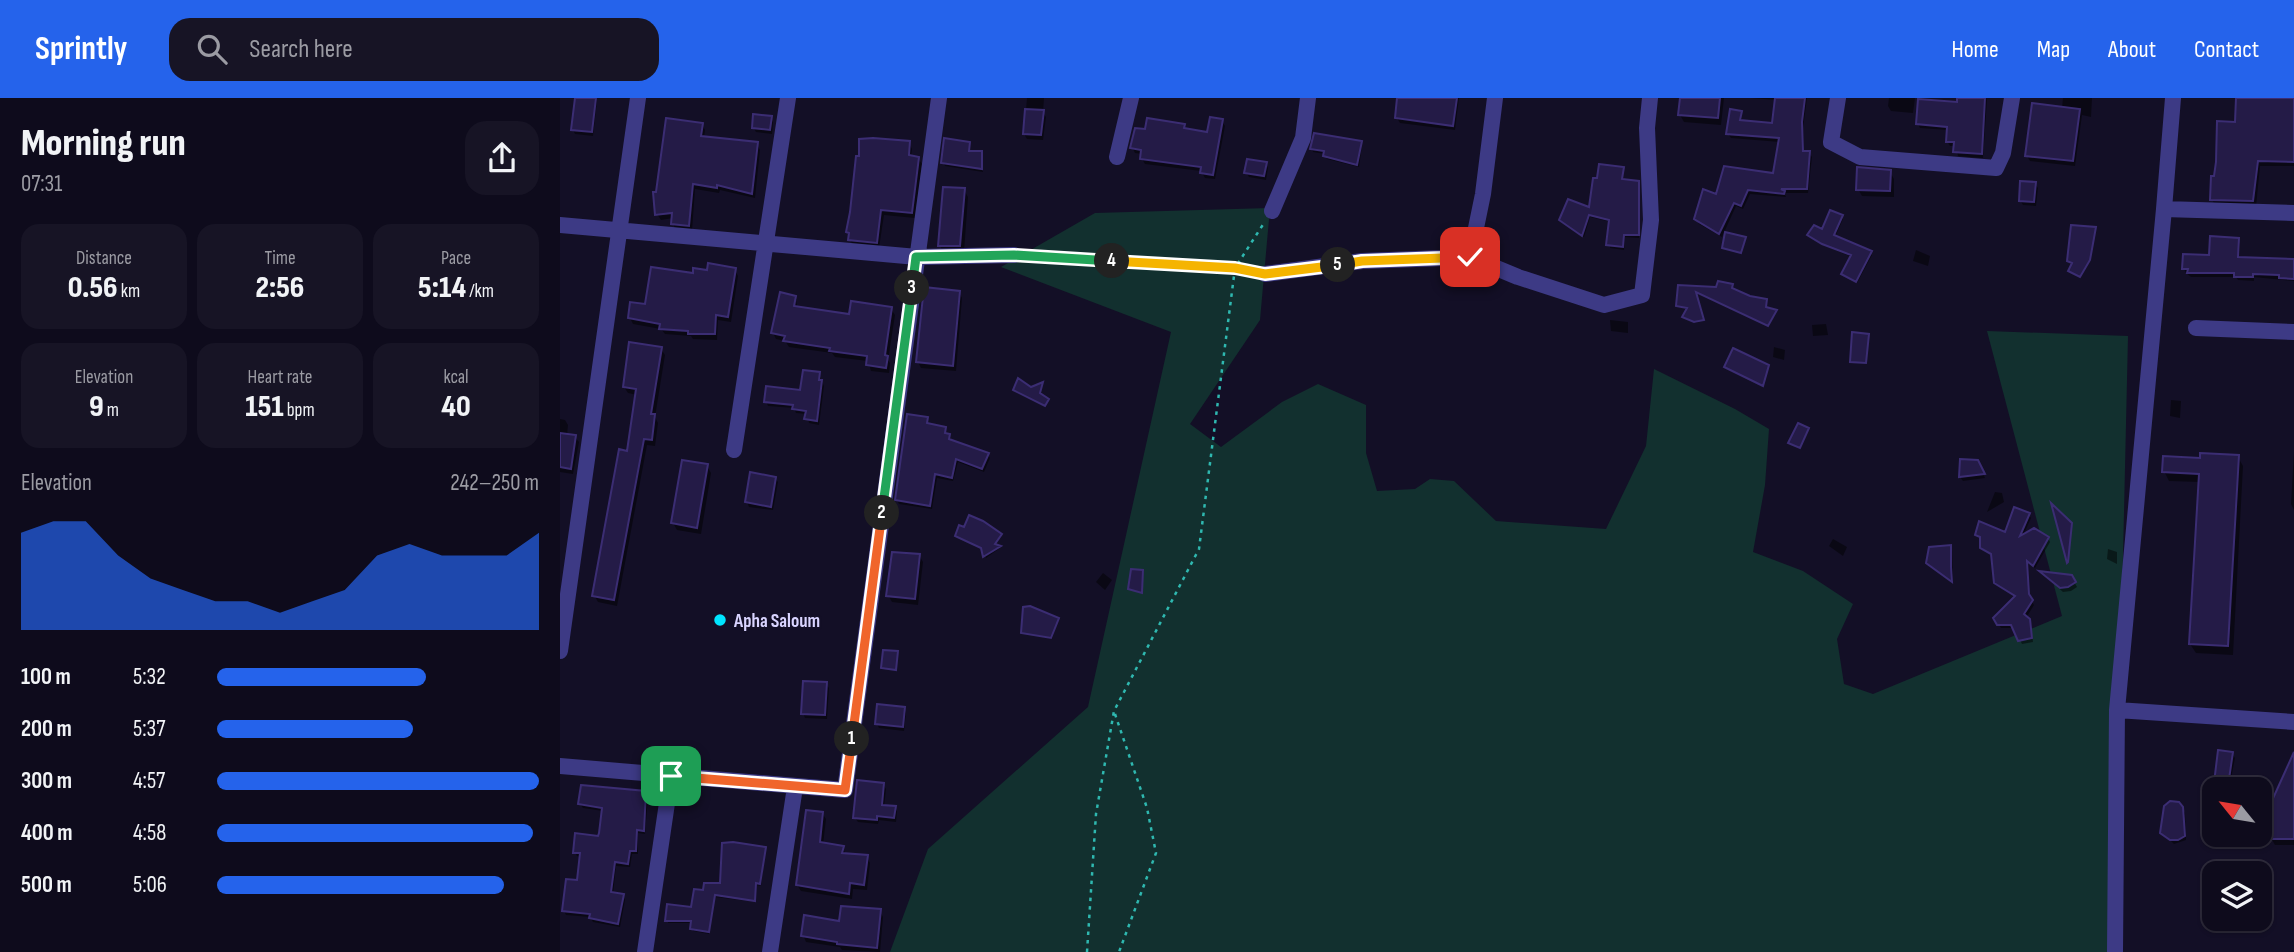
<!DOCTYPE html>
<meta charset="utf-8">
<style>
body{margin:0;font-family:"Sofia Sans Condensed",sans-serif;background:#171425;color:#f1f3f6;height:100vh;display:flex;flex-direction:column;font-size:26px;white-space:nowrap}
*{box-sizing:border-box;margin:0}
p{font-size:23px;color:#9b9ba3}
.icon{flex:none;width:38px;height:38px;fill:none;stroke:currentColor;stroke-width:2;stroke-linecap:round;stroke-linejoin:round}
.map{position:relative;flex:1;overflow:hidden}
.drawer{display:flex;flex-direction:column;background:#0e0b1c;width:560px}
.drawer>*{flex:none}
.needle{width:46px;rotate:300deg}
.tools{position:absolute;left:1642px;top:679px;display:grid;gap:14px}
.tools a{display:grid;place-items:center;width:70px;height:70px;border-radius:14px;background:#0e0b1c;box-shadow:0 2px 5px #0004,0 0 0 2px #2e2b3b;font-size:35px}
.pin{position:absolute;display:grid;place-items:center;width:60px;height:60px;color:#fff;margin:-30px;border-radius:14px;box-shadow:0 4px 10px #0006}
.km{position:absolute;width:35px;height:35px;margin:-18px;border-radius:50%;background:#222;color:#fff;font-size:19px;line-height:35px;text-align:center}
.round{display:grid;place-items:center;flex:none;width:74px;height:74px;border-radius:21px;background:#171425}
.summary{display:flex;align-items:center;justify-content:space-between;height:119px;padding:0 21px}
h1{font-size:38px;font-weight:800;line-height:52px}
.stats{display:grid;grid-template-columns:repeat(3,1fr);gap:10px;height:119px;padding:7px 21px}
.stats div{display:grid;align-content:center;border-radius:18px;background:#171425;text-align:center}
.stats b{font-size:30px;font-weight:800}
.stats small{font-size:19px;font-weight:400}
.stats p{font-size:19px}
.chart{height:196px;padding:14px 21px}
.chart p{display:flex;justify-content:space-between}
.chart svg{width:100%;height:126px;margin-top:7px;fill:#2563eb;opacity:.7}
ul{padding:0 21px;list-style:none;font-size:23px}
li{display:grid;grid-template-columns:112px 84px 1fr;align-items:center;height:52px}
li i{height:18px;border-radius:9px;background:#2563eb}
header{display:flex;align-items:center;gap:42px;box-sizing:border-box;height:98px;padding:0 35px;background:#2563eb;color:#fff}
header strong{font-size:33px}
nav{display:flex;gap:38px;margin-inline-start:auto;font-size:24px}
.search{width:490px;height:63px;background:#171425;display:flex;align-items:center;gap:18px;box-sizing:border-box;padding:0 24px;border-radius:21px;color:#9b9ba3;font-size:26px}
main{display:flex;flex:1;min-height:0}
.map>svg:first-child{display:block}
.green{fill:#12302f}
.shadow{fill:#0007}
.building{fill:#241b47;stroke:#3b2d73;stroke-width:2}
.lines{fill:none;stroke-linecap:round;stroke-linejoin:round}
.path{stroke:#2fb8b0;stroke-width:2.5;stroke-dasharray:3.5 5;stroke-linecap:butt}
.minor{stroke:#3d3a85;stroke-width:16}
.split-1-casing{stroke:#fff;stroke-width:14}
.split-2-casing{stroke:#fff;stroke-width:14}
.split-3-casing{stroke:#fff;stroke-width:14}
.split-4-casing{stroke:#fff;stroke-width:14}
.split-5-casing{stroke:#fff;stroke-width:14}
.split-6-casing{stroke:#fff;stroke-width:14}
.split-1{stroke:#f0652b;stroke-width:9}
.split-2{stroke:#f0652b;stroke-width:9}
.split-3{stroke:#22a559;stroke-width:9}
.split-4{stroke:#22a559;stroke-width:9}
.split-5{stroke:#f5b400;stroke-width:9}
.split-6{stroke:#f5b400;stroke-width:9}
.poi-dot{fill:#00e5ff;stroke:#130f26;stroke-width:2.5}
.labels{text-anchor:middle;stroke-width:5;stroke-linejoin:round;paint-order:stroke}
.poi-label{font-size:19px;font-weight:bold;fill:#d9d4ff;stroke:#130f26;text-anchor:start}
</style>
<header>
<strong>Sprintly</strong>
<div class="search"><svg class="icon" aria-label="search" viewBox="0 0 24 24"><circle cx="10" cy="10" r="6"/><path d="M15 15l6 6"/></svg>Search here</div>
<nav><a>Home</a><a>Map</a><a>About</a><a>Contact</a></nav>
</header>
<main>
<section class="drawer">
<div class="summary"><div><h1>Morning run</h1><p>07:31</p></div><a class="round"><svg class="icon" aria-label="share" viewBox="0 0 24 24"><path d="M12 15V3M7 8l5-5 5 5M5 13v7h14v-7"/></svg></a></div>
<div class="stats">
<div><p>Distance</p><b>0.56<small> km</small></b></div>
<div><p>Time</p><b>2:56</b></div>
<div><p>Pace</p><b>5:14<small> /km</small></b></div>
</div>
<div class="stats">
<div><p>Elevation</p><b>9<small> m</small></b></div>
<div><p>Heart rate</p><b>151<small> bpm</small></b></div>
<div><p>kcal</p><b>40</b></div>
</div>
<div class="chart"><p><span>Elevation</span>242–250 m</p>
<svg viewBox="0 0 160 44" preserveAspectRatio="none"><path d="M0 44V10L10 6L20 6L30 18L40 26L50 30L60 34L70 34L80 38L90 34L100 30L110 18L120 14L130 18L140 18L150 18L160 10V44z"/></svg>
</div>
<ul>
<li><b>100 m</b>5:32<i style="width:65%"></i></li>
<li><b>200 m</b>5:37<i style="width:61%"></i></li>
<li><b>300 m</b>4:57<i style="width:100%"></i></li>
<li><b>400 m</b>4:58<i style="width:98%"></i></li>
<li><b>500 m</b>5:06<i style="width:89%"></i></li>
</ul>
</section>
<div class="map">
<svg width="1734" height="854" viewBox="0 0 1734 854">
<rect width="100%" height="100%" fill="#130f26"/>
<path class="green" d="M710,110l-10,112 -70,104 31,23 61,-45 36,-18 48,21v48l11,38 38,-2 15,-10 24,2 42,40 110,8 40,-83 8,-77 81,40 34,20 -4,56 -12,67 50,19 50,33 -16,35 7,45 29,10 189,-78 -75,-285 141,5 -14,616h-1224l38,-103 160,-142 83,-375 -170,-65 94,-54z"/>
<path class="shadow" d="M17,0h18l2,3 -4,35 -18,-2 -2,-4z
M467,0h17l-1,15 3,4 -3,23 -16,-1 -3,-5z
M842,0h57l-4,32 -55,-7 -3,-5z
M1122,0h42l-3,27 -37,-3 -4,-7z
M1191,0h56l-4,30 1,25h5l3,4 -4,36h-24l2,4 -36,-3 -7,15 -7,-3 -14,31 -23,-13 -3,-5 22,-23 57,-21 5,-33 -49,-4 -3,-4 12,-22 2,10 32,3 3,-25z
M1329,0h26l-2,15 -22,-2 -3,-5z
M1399,0h27l1,2 -4,58 -25,-2 -2,-10h-6l-3,-5 1,-11 -28,-2 -2,-4 40,-20z
M1503,0h29l-1,19 -9,-2 -7,51 -45,-5 -3,-5 35,-48z
M1678,0h56v68h-34l-4,41 -40,-1 -4,-6 7,-77 18,1z
M211,20l2,4 -1,12 -16,-2 -3,-5z
M662,23l3,5 -10,53 -10,-1 -4,-7 -56,-7 -3,-5 1,-5 -8,-1 -3,-6 14,-16 38,-5 2,4 23,4z
M142,26l3,6 -1,8 53,6 3,6 -5,48 -35,-8 -1,3 -24,-4 -3,42 -16,-1 -3,-6v-6l-12,2 -4,-6 1,-20z
M800,44l2,3 -3,22 -32,-8 -2,-5 -12,-2 -1,-3z
M349,45l3,6 -1,8 7,1 4,6 -7,54 -31,-3 -5,33 -26,-2 -6,-14 14,-74z
M409,46l1,9 11,-1 2,4v16l-38,-6 -2,-4z
M706,66l2,4 -2,12 -17,-3 -3,-5z
M1063,71v12l15,2 1,2v53l-14,-1 -1,13 -14,-2 1,-26 -21,-5 -6,20 -21,-14 -2,-3 30,-10z
M1330,74l4,7v18l-32,-1 -4,-7z
M1475,86l3,4 -2,18 -13,-1 -3,-5z
M404,92l4,7 -4,55 -20,1 -4,-7z
M1282,119l1,2 -8,18 37,18 -15,28 -14,-9 9,-17 -27,-11 -16,-11 13,-3z
M1185,141l-3,15 -18,-6z
M1678,142l2,4 -1,15 55,2v20l-40,-4v4l-16,-1 -2,-3h-45l-5,-4 -2,-4 27,-12z
M1356,152l14,6 -2,10 -15,-5z
M175,172l3,6 -7,46 -13,-2 -1,20 -24,-1 -2,-3 -26,-2 -4,-5 -28,-5 -3,-6 64,-43z
M1172,188v4l17,8 17,3v8l10,2 -7,15 -74,-34 8,29 -7,2 -11,-5 3,-9 -10,-3 2,-19 38,2z
M399,194l3,6 -6,73 -35,-3 -3,-6z
M235,200l2,2h-4l1,15 3,-14v7l54,8 40,-7 4,6 -7,45 2,3 -1,10 -18,-2 -3,-10 -33,-4 -3,-4 -43,-6 -4,-6 -9,-2 -3,-6z
M1050,222l18,2v11l-17,-2z
M1266,226l2,11 -15,1 -1,-11z
M1214,249l11,3 -1,10 -11,-3z
M101,251l4,6 -10,62 3,6 -3,23 -8,-1 -30,161 -19,-4 -4,-7 35,-142 8,-58 -9,-2 -4,-6z
M259,276l5,12 -5,39 -10,-2 -2,-9 -11,-1 -2,-5 -26,-2 -2,-5 36,-9z
M1611,302l10,1 -1,17 -10,-2z
M367,320l2,7 16,4 2,6 5,5 36,14 2,4 -6,14 -26,-10 -5,19 -16,-3 -5,31 -33,-5 -2,-4z
M0,321l5,1 3,5 -1,10 8,2 4,5 -6,32 -13,-2z
M1734,354v58l-3,-6z
M1678,359l5,9 -10,189 -37,-2 -6,-9 10,-162 -31,-1 -5,-10 37,-11z
M147,368l4,7 -10,61 -24,-4 -4,-7z
M1420,368l5,12 -22,3 -3,-4z
M215,380l3,4 -5,28 -24,-3 -2,-5z
M1435,394l7,1 2,9 -17,10z
M1469,417l2,3 -8,18 25,2 2,4 -15,26 -7,-6 2,37 4,6 -8,13 5,6 2,18 -11,2 -8,-16h-13l-6,-10 27,-15 -29,-47 -9,-5 -2,-11 -6,-5 30,-1z
M440,437l-5,11 5,2 -14,10 -3,-9 -26,-12z
M1273,441l14,8 -4,9 -14,-10z
M1390,449l2,4 1,33 -25,-22z
M1548,451l9,3v12l-10,-5z
M359,457l4,7 -5,43 -26,-3 -4,-7z
M543,475l9,7 -7,10 -9,-8z
M1482,475l29,3 6,11 -6,4 -8,1z
M498,521l-6,20 -29,-7z
M266,586l3,4 -2,31 -22,-1 -2,-5z
M344,610l2,5 -2,18 -25,-3 -2,-4z
M1672,656l3,4 -6,31h-13l-1,-6z
M1734,661v86h-19l-4,-7z
M323,686l3,5 -2,18h11l2,4 -1,11 -17,-2 -1,4 -20,-2 -3,-4z
M85,694l3,5 -3,37 -7,-1v21h-6l-2,13 -14,-1 -3,28 10,2 2,4 -5,27 -27,-5 -3,-5 -24,-2 -2,-4 14,-29 3,-25 -4,-1 -2,-4 24,-15 4,-26 -20,-3 -3,-4z
M1654,704v33h6v2l-10,-2 -2,-4z
M1622,710l3,5 1,27 -12,4 -12,-12z
M262,715l4,6 -3,26 19,3 5,7 20,2 3,6 -3,27 -14,-1 -1,10 -51,-8 -4,-6z
M205,751l-4,37 -5,-1v17l-41,-5 -6,37 -16,-3v-8h-25l1,-17 24,3 12,-17 16,-7z
M320,813l3,6 -3,35 -38,-2 -2,-3 -34,-5 -3,-7z"/>
<path class="building" d="M15,0h21l-4,34 -21,-2z
M837,0h60l-4,28 -58,-8z
M1120,0h40l-2,20 -40,-3z
M1215,0h30l-3,24 1,29h7l-3,38h-26l4,2 -1,3 -36,-4 -7,16 -7,-3 -15,31 -25,-15 9,-30 13,5 8,-28 49,7 6,-35 -53,-4 4,-25 12,2 -2,9 32,3z
M1397,0h28l-3,56 -29,-2 1,-10h-8l1,-15 -31,-3 2,-25 39,3z
M1676,0h58v64l-36,-1 -5,40 -43,-1 1,-24h3l2,-14 1,-41 18,1z
M1472,5l48,6 -7,52 -48,-5z
M465,11l19,1 -3,25 -18,-1z
M193,16l19,2 -2,14 -18,-2z
M650,19l13,2 -10,56 -13,-2 1,-6 -61,-8 1,-9 -11,-2 5,-20 10,1 2,-11 38,6 -1,4 23,4z
M106,20l37,5 -2,13 57,6 -6,52 -35,-9v3l-24,-4 -4,42 -18,-2 1,-11 -17,2 -2,-23h3z
M754,35l48,8 -5,24 -34,-9 1,-5 -14,-2z
M313,40l37,3 -1,14 10,2 -7,56 -31,-3 -4,33 -29,-3 1,-7 -3,-1 4,-20 6,-56h3v-17z
M384,40l26,4 -1,9h13v18l-41,-6z
M687,61l20,3 -3,14 -20,-3z
M1039,66l25,3 -2,12 17,2v54h-15l-1,12 -17,-2 3,-25 -20,-5 -7,21 -23,-16 9,-21 21,8 4,-29h4z
M1297,69l34,3 -1,21 -34,-1z
M1460,83l16,1 -2,20 -15,-1z
M383,89l22,1 -5,58h-22z
M1270,112l13,5 -9,20 38,16 -16,31 -15,-8 10,-19 -29,-11 -15,-9 7,-10 8,4z
M1511,127l25,2 -6,33 -10,17 -12,-6 4,-8 -5,-2z
M1165,134l21,5 -5,16 -19,-5z
M1650,138l29,2 -1,19 56,2v20l-15,-1v-3l-26,-1v3h-19v-4h-47l1,-4h-6l1,-15 26,1z
M148,165l28,5 -8,49 -12,-2 -1,19h-27v-3l-29,-2 1,-5 -32,-6 2,-16 15,2 6,-37 42,6v-5l14,2z
M1158,183l15,3 -1,4 18,8 17,3 -1,8 11,3 -9,16 -72,-34 8,28 -10,2 -12,-5 5,-9 -11,-2 2,-21 38,2z
M364,189l36,4 -7,75 -37,-4z
M220,194l16,4 -2,10 55,8 2,-13 41,6 -7,48 3,1 -2,12 -20,-3 1,-9 -38,-5 1,-3 -47,-7 2,-5 -14,-3z
M1292,234l17,2 -3,29 -16,-1z
M69,244l33,5 -11,67h4l-3,26 -8,-1 -30,161 -22,-4 27,-147 8,2 9,-62 -13,-2z
M1173,250l36,17 -6,21 -39,-19z
M243,272l17,2 -1,8h3l-5,41 -13,-2 2,-8 -14,-2 1,-4 -29,-3 2,-16 34,4z
M458,280l13,9 12,-5 -3,11 9,6 -4,7 -32,-16z
M347,316l21,3 -1,6 19,4 -1,6 5,1 -1,5 40,14 -7,16 -26,-10 -4,19 -17,-4 -5,32 -35,-6z
M1238,325l11,5 -9,20 -12,-5z
M0,335l16,2 -5,34 -11,-2z
M1640,355l39,2 -11,191 -39,-2 10,-170 -37,-2 1,-16 37,2z
M1400,361l18,1 7,14 -26,3z
M122,362l26,4 -11,64 -26,-5z
M190,374l26,5 -5,30 -26,-5z
M1491,405l21,20 -4,39 -1,1z
M1454,409l16,6 -10,23 14,-8 15,9 -16,29 -6,-5 2,33 4,6 -9,14 6,5 2,19 -14,3 -7,-16h-14l-4,-7 22,-22 -21,-13 -3,-29 -11,-6v-11l-5,-2 4,-14 26,11z
M409,417l14,6 19,13 -7,10 6,2 -18,11 -2,-9 -26,-12 4,-11 5,2z
M1391,447v22l1,15 -26,-19 3,-16z
M332,454l28,2 -5,45 -29,-3z
M571,471l12,1 -1,23 -14,-4z
M1479,473l33,4 4,7 -8,5 -8,1z
M470,508l29,12 -8,20 -30,-5 2,-26z
M323,552l15,1 -2,19 -15,-2z
M243,583l24,1 -2,33 -24,-1z
M317,606l28,3 -2,20 -28,-3z
M1658,652l15,2 -5,34 -14,-3z
M1734,654v87h-25l1,-34z
M297,682l27,3 -2,22 14,1 -2,12 -17,-2v4l-24,-2z
M21,687l65,6 -2,40 -7,-1 -1,21h-6l-2,13 -13,-2 -4,30 13,2 -6,30 -29,-6 1,-4 -28,-3 4,-32 11,1 3,-27h-7l2,-20 23,3 1,-3 3,-25 -24,-4z
M1610,703l9,1 4,5 2,29 -7,4h-8l-10,-7 4,-27z
M246,712l17,2 -3,30 24,4 -2,7 26,2 -4,30 -14,-2 -1,11 -53,-9z
M173,744l33,5 -6,37 -4,-1 -1,18 -40,-6 -6,37 -19,-3 1,-8h-26l2,-17 24,3 3,-18 9,1 1,-7h16l2,-40z
M281,808l40,3 -4,39 -40,-4v-2l-36,-6 3,-21 35,6z"/>
<g class="lines">
<path class="path" d="M468,158l207,12 16,3
M555,616l32,94 9,45 -37,99
M527,854l9,-138 18,-103 85,-162 36,-281 29,-45"/>
<path class="minor" d="M1278,0l-7,44 29,15 136,11 7,-15 9,-55
M557,59l14,-59
M1604,111l130,4
M712,113l31,-73 5,-40
M0,127l357,32 97,-2
M910,159l13,-63 12,-96
M705,176l97,-13 108,-4 48,20 86,28 38,-10 9,-75 -4,-92 3,-30
M1636,230l98,4
M174,352l54,-352
M0,553l78,-553
M1557,612l177,12
M0,668l285,24 94,-692
M85,854l26,-176
M210,854l25,-165
M1555,854l2,-242 47,-501 9,-111"/>
</g>
<g class="lines">
<g class="split-1-casing">
<path id="split-1" d="M111,678l174,14 7,-51"/>
</g>
<g class="split-2-casing">
<path id="split-2" d="M292,641l30,-226"/>
</g>
<g class="split-3-casing">
<path id="split-3" d="M322,415l30,-225"/>
</g>
<g class="split-4-casing">
<path id="split-4" d="M352,190l4,-31 98,-2 98,6"/>
</g>
<g class="split-5-casing">
<path id="split-5" d="M552,163l123,7 30,6 73,-9"/>
</g>
<g class="split-6-casing">
<path id="split-6" d="M778,167l24,-4 108,-4"/>
</g>
<use href="#split-1" class="split-1"/>
<use href="#split-2" class="split-2"/>
<use href="#split-3" class="split-3"/>
<use href="#split-4" class="split-4"/>
<use href="#split-5" class="split-5"/>
<use href="#split-6" class="split-6"/>
</g>
<circle class="poi-dot" cx="160" cy="522" r="7"/>
<g class="labels">
<g class="poi-label">
<text x="174" y="529">Apha Saloum</text>
</g>
</g>
</svg>
<div class="tools">
<a><svg class="needle" viewBox="-14 -14 28 28"><path d="M0-13l5 13h-10z" fill="#e53935"/><path d="M0 13l5-13h-10z" fill="#9b9ba3"/></svg></a>
<a><svg class="icon" aria-label="layers" viewBox="0 0 24 24"><path d="M12 4l9 5-9 5-9-5zM3 14l9 5 9-5"/></svg></a>
</div>
<div class="pin" style="left:111px;top:678px;background:#1e9e55"><svg class="icon" aria-label="arrive" viewBox="0 0 24 24"><path d="M6 21V4h12l-3 4 3 4H6"/></svg></div>
<div class="pin" style="left:910px;top:159px;background:#d93025"><svg class="icon" aria-label="check" viewBox="0 0 24 24"><path d="M5 12l5 5 9-10"/></svg></div>
<b class="km" style="left:292px;top:641px">1</b>
<b class="km" style="left:322px;top:415px">2</b>
<b class="km" style="left:352px;top:190px">3</b>
<b class="km" style="left:552px;top:163px">4</b>
<b class="km" style="left:778px;top:167px">5</b>
</div>
</main>
